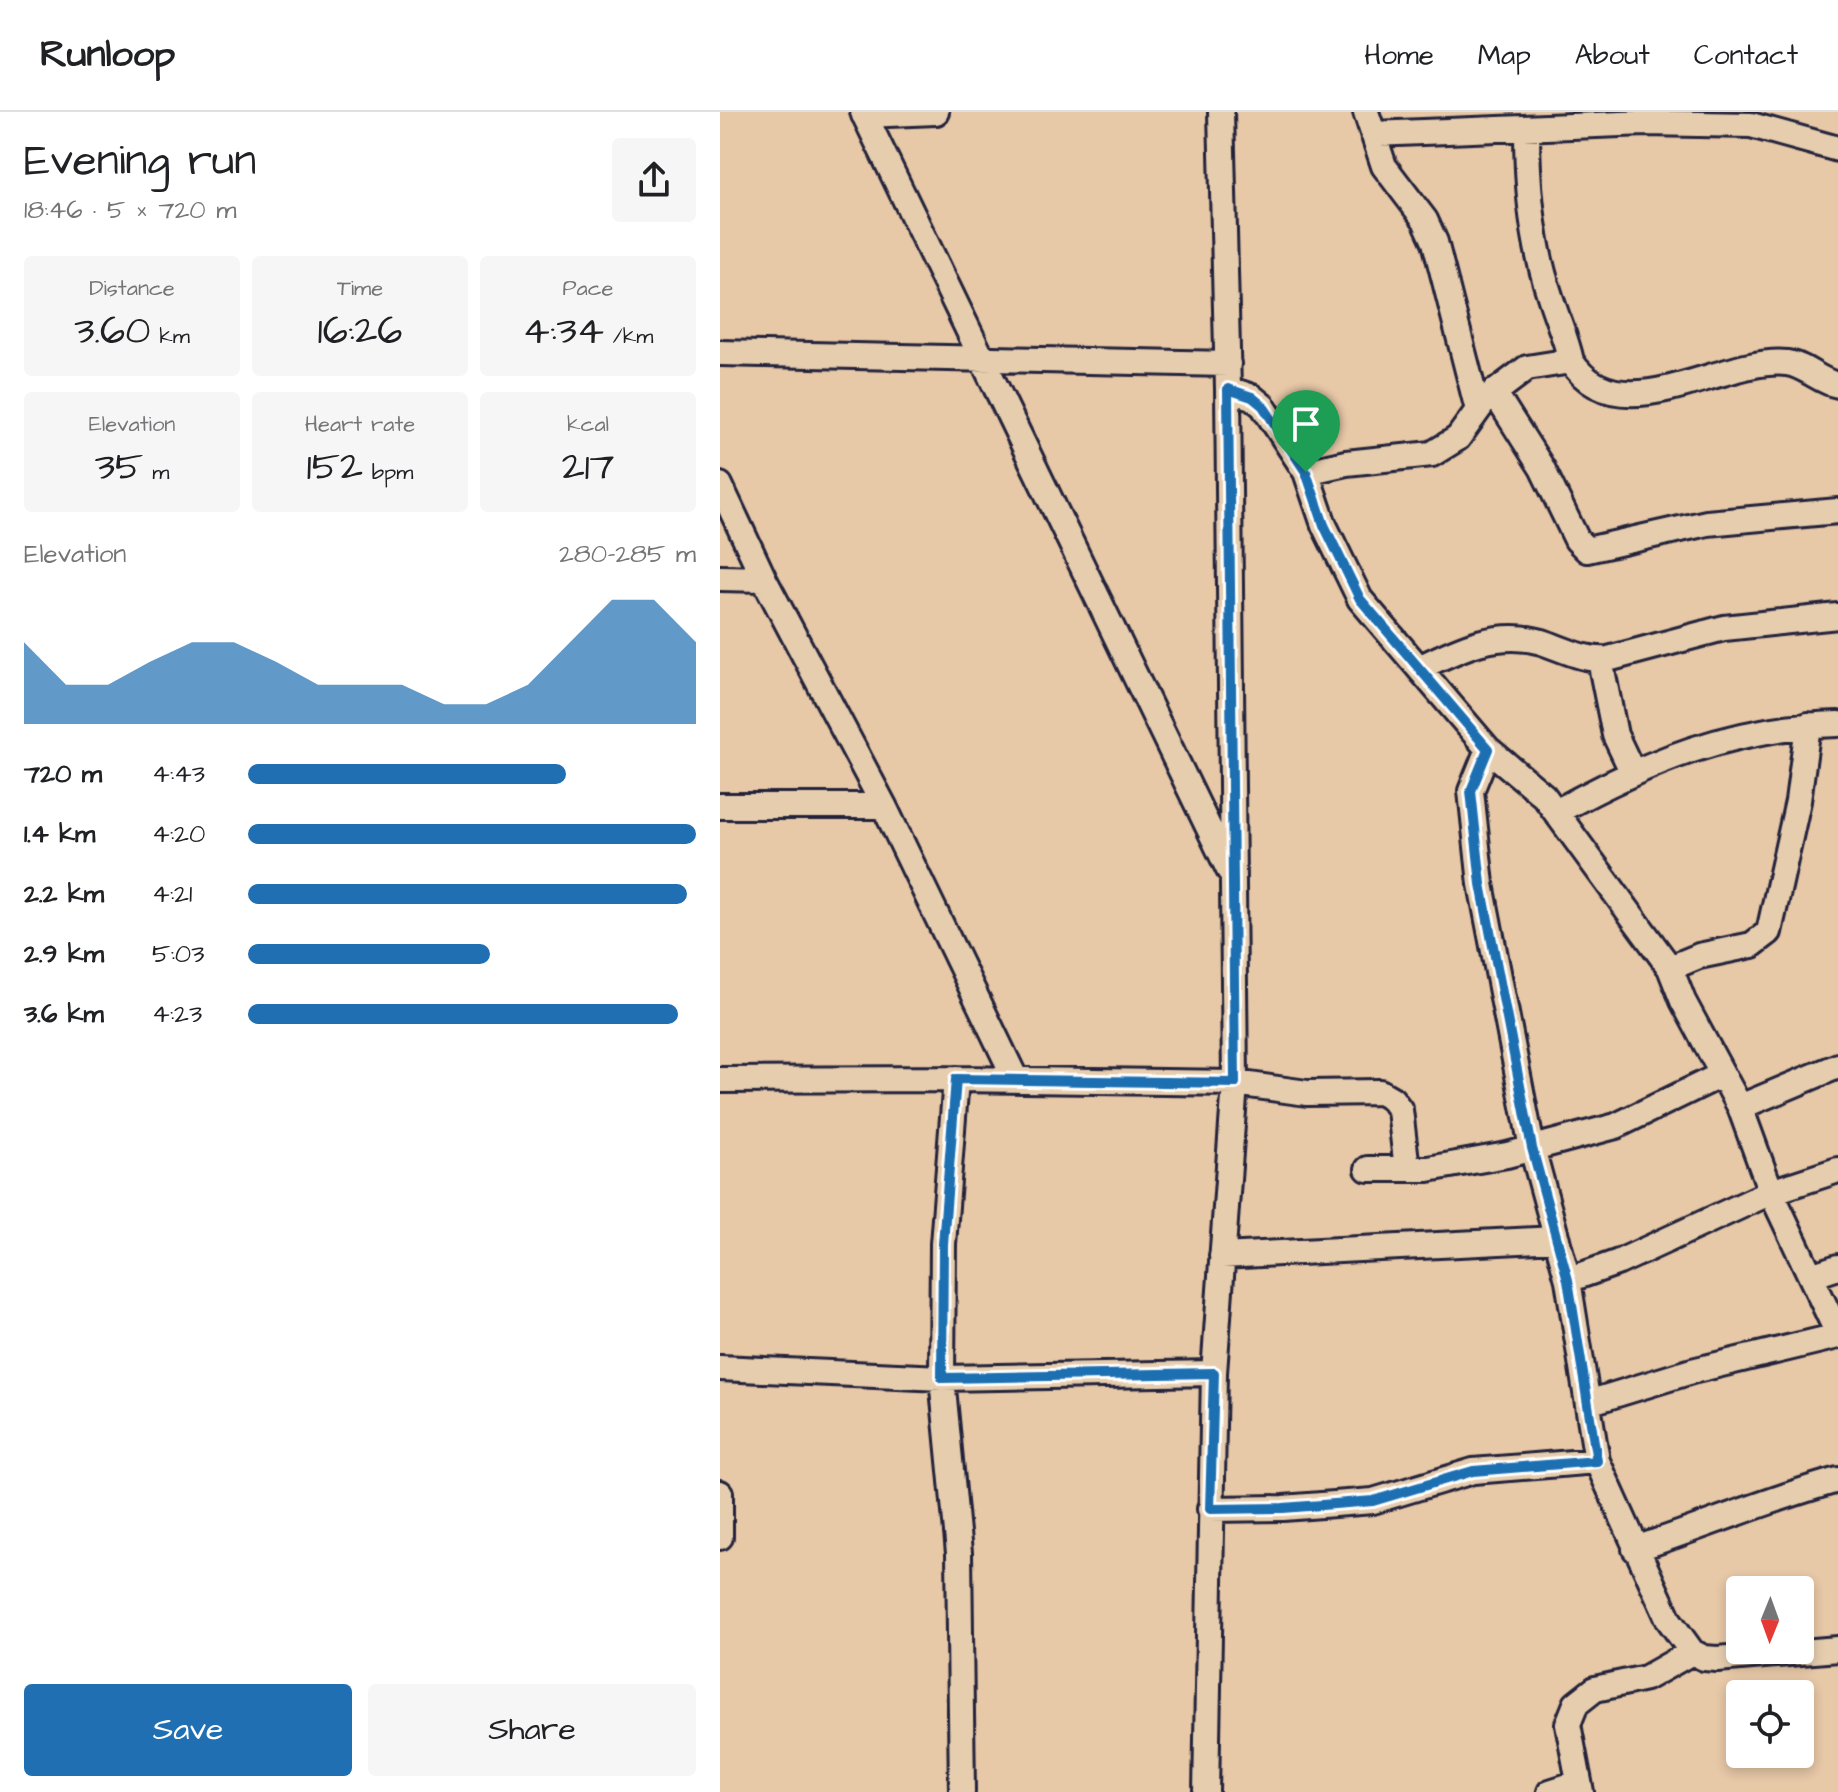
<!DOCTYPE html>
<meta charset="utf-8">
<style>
body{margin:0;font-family:"Architects Daughter",sans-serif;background:#f6f6f6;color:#202124;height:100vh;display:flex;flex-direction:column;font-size:30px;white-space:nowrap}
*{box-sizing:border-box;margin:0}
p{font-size:26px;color:#757577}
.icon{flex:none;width:44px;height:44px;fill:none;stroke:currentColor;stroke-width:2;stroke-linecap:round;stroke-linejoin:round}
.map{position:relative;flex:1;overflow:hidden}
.drawer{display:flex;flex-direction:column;background:#fff;width:720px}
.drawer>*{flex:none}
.needle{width:52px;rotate:181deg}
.fabs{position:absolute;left:1006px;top:1464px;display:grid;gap:16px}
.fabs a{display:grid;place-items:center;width:88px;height:88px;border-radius:8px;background:#fff;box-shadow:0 4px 12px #0003;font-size:40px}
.pin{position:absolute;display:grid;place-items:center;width:68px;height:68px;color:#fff;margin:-82px -34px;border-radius:50% 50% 50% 0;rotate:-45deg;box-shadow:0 0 8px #0007}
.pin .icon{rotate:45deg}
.round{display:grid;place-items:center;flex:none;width:84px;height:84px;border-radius:8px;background:#f6f6f6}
.summary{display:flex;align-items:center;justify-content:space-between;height:136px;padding:0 24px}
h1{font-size:44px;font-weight:600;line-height:60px}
.metrics{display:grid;grid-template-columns:repeat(3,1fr);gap:12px;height:136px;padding:8px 24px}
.metrics div{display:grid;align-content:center;border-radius:8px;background:#f6f6f6;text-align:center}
.metrics b{font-size:40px;font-weight:600}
.metrics small{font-size:22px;font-weight:400}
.metrics p{font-size:22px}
.chart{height:224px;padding:16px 24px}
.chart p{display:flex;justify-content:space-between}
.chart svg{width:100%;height:144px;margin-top:8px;fill:#1f6fb2;opacity:.7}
.button{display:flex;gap:16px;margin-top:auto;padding:16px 24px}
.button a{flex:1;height:92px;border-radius:8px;background:#1f6fb2;color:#fff;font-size:32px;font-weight:600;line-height:92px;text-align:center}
.button a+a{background:#f6f6f6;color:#202124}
ul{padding:0 24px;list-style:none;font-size:26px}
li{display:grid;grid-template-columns:128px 96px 1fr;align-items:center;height:60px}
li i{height:20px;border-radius:10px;background:#1f6fb2}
header{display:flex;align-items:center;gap:48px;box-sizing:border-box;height:112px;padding:0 40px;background:#fff;border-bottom:2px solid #e0e0e0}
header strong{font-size:38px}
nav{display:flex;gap:44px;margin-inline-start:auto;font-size:28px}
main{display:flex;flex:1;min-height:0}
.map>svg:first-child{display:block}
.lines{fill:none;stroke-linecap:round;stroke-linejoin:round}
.street-casing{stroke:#22223b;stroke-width:30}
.street{stroke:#e6cdae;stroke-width:24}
.route-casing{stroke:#fff;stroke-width:16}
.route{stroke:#1f6fb2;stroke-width:10}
</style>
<header>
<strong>Runloop</strong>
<nav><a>Home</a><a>Map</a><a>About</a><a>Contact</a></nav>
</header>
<main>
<section class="drawer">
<div class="summary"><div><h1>Evening run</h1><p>18:46 · 5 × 720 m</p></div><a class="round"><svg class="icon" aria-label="share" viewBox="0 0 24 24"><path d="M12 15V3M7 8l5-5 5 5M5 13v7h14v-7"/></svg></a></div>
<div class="metrics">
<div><p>Distance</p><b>3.60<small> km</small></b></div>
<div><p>Time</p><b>16:26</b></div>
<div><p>Pace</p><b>4:34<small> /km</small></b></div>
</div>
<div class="metrics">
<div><p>Elevation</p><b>35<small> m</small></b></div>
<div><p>Heart rate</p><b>152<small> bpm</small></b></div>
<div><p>kcal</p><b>217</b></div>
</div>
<div class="chart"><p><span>Elevation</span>280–285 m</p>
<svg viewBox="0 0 160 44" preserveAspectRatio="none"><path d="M0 44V19L10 32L20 32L30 25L40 19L50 19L60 25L70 32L80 32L90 32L100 38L110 38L120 32L130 19L140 6L150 6L160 19V44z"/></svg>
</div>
<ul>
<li><b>720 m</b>4:43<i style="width:71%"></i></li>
<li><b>1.4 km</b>4:20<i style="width:100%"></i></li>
<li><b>2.2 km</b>4:21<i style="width:98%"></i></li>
<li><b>2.9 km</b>5:03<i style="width:54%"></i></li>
<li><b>3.6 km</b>4:23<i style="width:96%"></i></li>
</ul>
<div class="button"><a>Save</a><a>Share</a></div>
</section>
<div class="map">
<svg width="1118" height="1680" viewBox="0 0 1118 1680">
<rect width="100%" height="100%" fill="#e7c8a7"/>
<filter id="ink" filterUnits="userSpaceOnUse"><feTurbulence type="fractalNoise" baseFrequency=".0125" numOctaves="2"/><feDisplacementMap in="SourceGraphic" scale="16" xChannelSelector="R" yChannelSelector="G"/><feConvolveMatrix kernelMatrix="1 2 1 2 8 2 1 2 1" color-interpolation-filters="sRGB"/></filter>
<g filter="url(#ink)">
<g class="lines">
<g class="street-casing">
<path id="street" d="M143,0l366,758
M646,0l18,54 41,54 10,22 43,168
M144,3l72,-3
M807,18c0,56 5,113 23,166 7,23 16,42 21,65
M653,22l273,-11 105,2 87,24
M0,241l508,11
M508,277l24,8 11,9 43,66 18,53 36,74 128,150 56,47 126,172 13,33 57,106 31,85 67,142
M774,280l48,76 35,72 10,10 120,-27 131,-12
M586,360l40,-9 86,-9 26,-16 28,-39 41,-31 44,-7c48,75 151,-5 216,2 18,2 33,19 51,22
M0,373l44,94 120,227 132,274
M0,466l44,1
M880,548l15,75 18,38
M699,556c39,-19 78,-39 123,-26 21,7 43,19 66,17l116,-31 114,-12
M768,637l-17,42 10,93 51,264 36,132 29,181 72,159 23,32 12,6 13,1 121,-10
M0,694h164
M836,700c90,-50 178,-86 282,-88
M950,856l29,-12 53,-11 17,-13 29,-131 10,-76
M236,967l-13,165 -1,134 17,175 3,239
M0,968l236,-1 279,4 72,10 73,-1 12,7 8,11 7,59
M1020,995l98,-41
M648,1057h60l79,-14 109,-29 105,-51
M502,1144l335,-17
M1091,1164l27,-9
M848,1168l51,-18 152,-70 67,-22
M0,1256l222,10 272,-5
M868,1291l104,-32 146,-35
M0,1381v44
M490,1397l73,-1 90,-7 100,-30 124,-10
M915,1437c68,-22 133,-50 203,-69
M486,1680l8,-419 21,-290 -7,-694 -7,-277
M830,1680l28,-9
M861,1680l-13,-68 8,-20 19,-15 51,-11 46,-26"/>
</g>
<use href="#street" class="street"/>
</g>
</g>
<g class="lines" filter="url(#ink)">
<g class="route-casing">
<path id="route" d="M508,277l24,8 11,9 43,66 18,53 36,74 128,150 -17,42 10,93 51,264 36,132 29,181 -124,10 -100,30 -90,7 -73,1 4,-136 -272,5 1,-134 13,-165 279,4z"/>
</g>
<use href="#route" class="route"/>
</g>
</svg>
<div class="fabs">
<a><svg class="needle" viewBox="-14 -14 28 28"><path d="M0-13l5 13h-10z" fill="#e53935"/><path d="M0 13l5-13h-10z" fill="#757577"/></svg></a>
<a><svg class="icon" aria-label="locate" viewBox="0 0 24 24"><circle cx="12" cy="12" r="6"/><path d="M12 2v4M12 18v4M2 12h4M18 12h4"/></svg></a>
</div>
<div class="pin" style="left:586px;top:360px;background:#1e9e55"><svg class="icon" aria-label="arrive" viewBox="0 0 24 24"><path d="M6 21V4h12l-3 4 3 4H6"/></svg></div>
</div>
</main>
